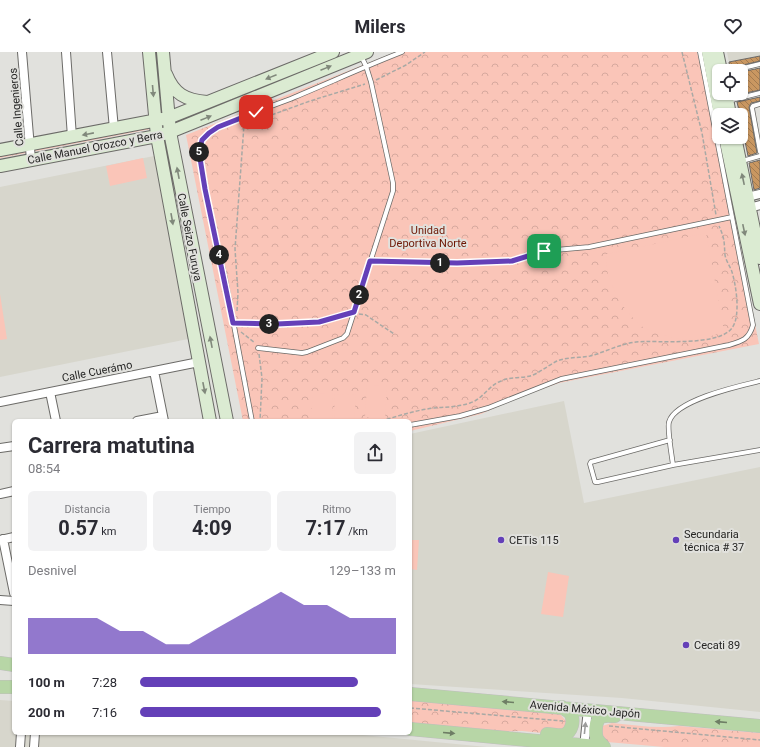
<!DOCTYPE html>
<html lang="es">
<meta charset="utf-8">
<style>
body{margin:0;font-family:Roboto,sans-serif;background:#f2f2f3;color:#2b2b33;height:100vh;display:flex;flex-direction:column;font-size:15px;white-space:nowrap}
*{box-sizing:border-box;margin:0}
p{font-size:13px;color:#7c7c81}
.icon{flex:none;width:22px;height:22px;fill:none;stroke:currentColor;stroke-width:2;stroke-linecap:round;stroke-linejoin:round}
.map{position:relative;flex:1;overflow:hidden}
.panel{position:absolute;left:12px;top:367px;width:400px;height:316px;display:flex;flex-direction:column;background:#fff;border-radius:6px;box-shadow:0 1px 3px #0004}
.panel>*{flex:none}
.tools{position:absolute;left:712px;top:12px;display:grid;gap:8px}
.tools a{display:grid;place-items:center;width:36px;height:36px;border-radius:6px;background:#fff;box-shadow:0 1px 3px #0004;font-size:20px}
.pin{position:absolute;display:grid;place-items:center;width:34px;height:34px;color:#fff;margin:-17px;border-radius:8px;box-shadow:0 2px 6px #0006}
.km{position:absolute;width:20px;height:20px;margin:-10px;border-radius:50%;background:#222;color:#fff;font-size:11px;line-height:20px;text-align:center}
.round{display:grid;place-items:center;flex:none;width:42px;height:42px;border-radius:6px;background:#f2f2f3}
.headline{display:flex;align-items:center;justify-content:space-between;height:68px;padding:0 16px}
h1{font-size:22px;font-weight:700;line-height:30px}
.metrics{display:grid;grid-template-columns:repeat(3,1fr);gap:6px;height:68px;padding:4px 16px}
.metrics div{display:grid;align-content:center;border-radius:6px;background:#f2f2f3;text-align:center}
.metrics b{font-size:20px;font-weight:700}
.metrics small{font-size:11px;font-weight:400}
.metrics p{font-size:11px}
.chart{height:112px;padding:8px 16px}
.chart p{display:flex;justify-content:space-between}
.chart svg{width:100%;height:72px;margin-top:4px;fill:#6440b8;opacity:.7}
ul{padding:0 16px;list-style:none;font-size:13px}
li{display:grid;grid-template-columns:64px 48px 1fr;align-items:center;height:30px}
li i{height:10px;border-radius:5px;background:#6440b8}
header{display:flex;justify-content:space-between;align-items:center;height:52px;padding:0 16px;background:#fff;font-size:18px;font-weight:700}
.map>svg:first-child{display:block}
.built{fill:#d7d6cc}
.forest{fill:url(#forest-crowns)}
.pitch{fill:#fac5b8}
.building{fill:url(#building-back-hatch);stroke:#6b6967}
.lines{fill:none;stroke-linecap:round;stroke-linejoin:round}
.lane-casing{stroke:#6c6b68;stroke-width:5.5}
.street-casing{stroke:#6c6b68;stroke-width:10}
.secondary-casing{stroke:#6c6b68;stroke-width:14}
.primary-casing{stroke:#bebebd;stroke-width:14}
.path{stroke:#a9a9a5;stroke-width:1.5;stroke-dasharray:4 2;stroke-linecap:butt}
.lane{stroke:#fff;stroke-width:4}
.street{stroke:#fff;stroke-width:8}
.secondary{stroke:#dbebd2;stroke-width:12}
.primary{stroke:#b7d6a6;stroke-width:13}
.oneway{fill:#80887b}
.oneway2{fill:#6e7e65}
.oneway3{fill:#9d9d9c}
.route-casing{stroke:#fff;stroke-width:8}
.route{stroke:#6440b8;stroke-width:5}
.poi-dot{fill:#6440b8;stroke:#e1e1dd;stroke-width:1.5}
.labels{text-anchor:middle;stroke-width:4;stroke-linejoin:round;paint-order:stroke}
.street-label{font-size:11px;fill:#252524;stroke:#e1e1dd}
.park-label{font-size:11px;fill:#6e1805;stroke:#e1e1dd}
.poi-label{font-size:11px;fill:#252524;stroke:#e1e1dd;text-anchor:start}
</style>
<header><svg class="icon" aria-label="back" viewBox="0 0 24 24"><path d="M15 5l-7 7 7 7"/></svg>Milers<svg class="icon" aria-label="heart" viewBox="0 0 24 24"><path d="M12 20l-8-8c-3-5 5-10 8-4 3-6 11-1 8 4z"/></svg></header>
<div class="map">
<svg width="760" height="695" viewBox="0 0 760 695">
<defs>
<pattern id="forest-crowns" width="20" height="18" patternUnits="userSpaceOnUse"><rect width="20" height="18" fill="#fac5b8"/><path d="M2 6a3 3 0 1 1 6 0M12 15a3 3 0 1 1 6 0" fill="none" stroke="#d6a99e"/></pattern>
<pattern id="building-back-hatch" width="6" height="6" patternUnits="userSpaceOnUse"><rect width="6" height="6" fill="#c99761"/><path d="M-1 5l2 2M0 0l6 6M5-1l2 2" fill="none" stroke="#a37b50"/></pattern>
</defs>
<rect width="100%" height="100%" fill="#e1e1dd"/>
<path class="built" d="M727,0h33v4l-31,6z
M154,104l39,182 -193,39v-190z
M564,349l20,102 176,-36v245l-138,-14 -212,-14v-250z
M0,648l14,1v32h328l145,14h-487z"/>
<path class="forest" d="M396,0h301l13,50 49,242 -200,39 -40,14 -38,17 -71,17v-10h-167l-57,-286z
M150,73l1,4 -151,29v-3z
M410,648l150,14 6,7 -1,5 -3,6 -9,2 -31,-3 -35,1 -77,-7z
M612,671c22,2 45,6 67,3l81,7v14h-96l-57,-5 -5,-7v-9z"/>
<path class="pitch" d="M143,106l4,20 -37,8 -4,-20z
M706,181l18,98c-22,11 -45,11 -68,1 -4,-1 -8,-2 -12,-4 -12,-9 -22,-22 -29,-36 -3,-7 -7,-15 -8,-23 -1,-5 0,-10 0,-15z
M0,242l7,45 -7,1z
M367,333l20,1 -2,33 -20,-2z
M313,341l20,1 -1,27h-21z
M335,342l21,1 -2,26h-20z
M410,488h9l-2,30 -7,-1z
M548,520l21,4 -6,41 -22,-3z"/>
<path class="building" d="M760,4v5l-30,7 -1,-6z
M760,16v22l-24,5 -1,-2h6v-21z
M760,45v4l-9,2 -2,4 8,46 -9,3 -7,-34v-7h-1l-3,-13z
M760,108v28l-6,2 -5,-27z"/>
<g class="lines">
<g class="lane-casing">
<path id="lane" d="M731,19l29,-7
M728,49l32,-8
M760,52l-7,2 -1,2 8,44
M742,109l18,-5
M370,209l87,2 55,-2 32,-10 45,-4 143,-30
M258,296l44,5 5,-1 36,-14 4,-4 46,-143v-8l-22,-101 -5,-16 -5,-10
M252,369l-27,-143 -20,-89 -6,-37 3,-12c22,-21 65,-31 93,-43 36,-15 71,-31 107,-45
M410,373l50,-9 28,-8 73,-29 168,-34c14,-4 20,-6 24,-20l-53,-273
M670,388l-79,22 -1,2 5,18h3l75,-17 87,-15
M673,413c-1,-8 -6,-36 -4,-43 6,-22 70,-36 91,-41"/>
</g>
<g class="street-casing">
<path id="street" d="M22,0l9,108
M66,0l6,85
M107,0l7,77
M743,146l17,-4
M745,157l15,-4
M154,319l10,50
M50,340l6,29
M0,350l199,-40
M137,369l26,-5
M0,396l14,-2
M0,442l14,-3
M3,487l11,54
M0,488l14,-3
M0,548l14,1
M20,695l1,-14
M34,695l1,-14
M584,695l4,-38"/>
</g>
<g class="secondary-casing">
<path id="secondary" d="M149,0l8,84 53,285
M163,0l7,80 57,289
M708,0l12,63
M717,0l4,19
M166,22c8,20 19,26 41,28
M726,41l4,22
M725,85l35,167
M735,85l25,121
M0,98l168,-32 165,-66
M0,114l157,-30 13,-4 197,-80"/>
</g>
<g class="primary-casing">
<path id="primary" d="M0,611l14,2
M0,635h14
M410,642l350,32
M410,677l192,18
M547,682c5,0 12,2 17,1 8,-3 11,-15 6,-22 -2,-2 -6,-4 -8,-6
M604,695c-2,-2 -5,-5 -7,-8 -2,-6 -2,-18 4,-22 4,-2 10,-1 14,-1"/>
</g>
<path class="path" d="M682,0l20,81 14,82
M376,28l30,-15 19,-13
M237,259l1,-18 -3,-44 9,-124 66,-24 55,-17
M359,262l7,1 28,19
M239,271l38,1 42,-2 29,-8
M241,280l14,11
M259,302l3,24 -2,43
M381,369c17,-5 35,-11 53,-13 12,-1 24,-1 36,-5 13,-4 18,-17 31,-22 10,-5 22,-2 32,-6 9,-4 16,-10 24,-14 10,-4 22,-3 33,-5 15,-4 30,-12 46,-14 22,-2 82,5 96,-14 9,-12 4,-43 0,-56 -2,-6 -6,-11 -7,-17 -1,-13 0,-16 -6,-29
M410,656l153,13
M609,674l151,14"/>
<use href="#lane" class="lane"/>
<use href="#street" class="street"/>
<use href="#secondary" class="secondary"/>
<use href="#primary" class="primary"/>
</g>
<defs><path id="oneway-solid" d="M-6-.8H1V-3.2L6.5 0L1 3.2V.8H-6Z"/></defs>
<g class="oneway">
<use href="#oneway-solid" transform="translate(326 16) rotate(-22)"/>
<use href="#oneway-solid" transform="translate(271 25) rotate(158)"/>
<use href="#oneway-solid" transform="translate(153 39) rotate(85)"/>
<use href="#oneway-solid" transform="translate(206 66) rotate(-22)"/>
<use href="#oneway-solid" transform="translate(88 82) rotate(169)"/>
<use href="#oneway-solid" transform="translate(178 121) rotate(-101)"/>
<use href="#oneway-solid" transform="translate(743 127) rotate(-102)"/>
<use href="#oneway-solid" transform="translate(172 167) rotate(80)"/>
<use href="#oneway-solid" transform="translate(744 178) rotate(78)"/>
<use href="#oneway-solid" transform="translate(211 290) rotate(-101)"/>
<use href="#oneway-solid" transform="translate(204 336) rotate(79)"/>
</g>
<g class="oneway2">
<use href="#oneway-solid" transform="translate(508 650) rotate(-175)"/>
<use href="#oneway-solid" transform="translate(721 670) rotate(-175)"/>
<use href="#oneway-solid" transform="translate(449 681) rotate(5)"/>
</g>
<use class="oneway3" href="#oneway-solid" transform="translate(585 676) rotate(-84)"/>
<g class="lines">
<g class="route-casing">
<path id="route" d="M256,60l-38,15 -9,6 -7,7 -3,12 6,37 28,134 44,1 42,-2 35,-10 16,-51 87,2 55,-2 32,-10"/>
</g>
<use href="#route" class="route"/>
</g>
<g class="poi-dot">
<circle cx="501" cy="488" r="4"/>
<circle cx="676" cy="488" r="4"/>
<circle cx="686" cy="593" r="4"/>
</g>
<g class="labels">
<g class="street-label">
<text transform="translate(16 55) rotate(-95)" y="4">Calle Ingenieros</text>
<text transform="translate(95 95) rotate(-11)" y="4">Calle Manuel Orozco y Berra</text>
<text transform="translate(190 185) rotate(79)" y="4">Calle Seizo Furuya</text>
<text transform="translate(97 319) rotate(-11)" y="4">Calle Cuerámo</text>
<text transform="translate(585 657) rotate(5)" y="4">Avenida México Japón</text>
</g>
<g class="park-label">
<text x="428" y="182">Unidad<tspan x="428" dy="13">Deportiva Norte</tspan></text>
</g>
<g class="poi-label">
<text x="684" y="486">Secundaria<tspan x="684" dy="13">técnica # 37</tspan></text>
<text x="509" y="492">CETis 115</text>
<text x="694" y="597">Cecati 89</text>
</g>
</g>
</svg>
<div class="tools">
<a><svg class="icon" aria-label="locate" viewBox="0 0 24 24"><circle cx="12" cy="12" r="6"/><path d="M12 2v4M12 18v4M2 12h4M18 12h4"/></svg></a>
<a><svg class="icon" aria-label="layers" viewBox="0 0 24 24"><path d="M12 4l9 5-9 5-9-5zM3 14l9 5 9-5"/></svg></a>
</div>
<div class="pin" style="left:544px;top:199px;background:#1e9e55"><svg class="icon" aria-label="arrive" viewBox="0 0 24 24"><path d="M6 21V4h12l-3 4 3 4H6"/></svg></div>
<div class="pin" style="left:256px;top:60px;background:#d93025"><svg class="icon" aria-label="check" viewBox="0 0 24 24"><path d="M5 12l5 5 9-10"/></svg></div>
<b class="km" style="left:440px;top:211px">1</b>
<b class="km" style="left:359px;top:243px">2</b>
<b class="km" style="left:269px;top:272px">3</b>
<b class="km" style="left:219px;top:203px">4</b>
<b class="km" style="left:199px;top:100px">5</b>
<section class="panel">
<div class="headline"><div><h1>Carrera matutina</h1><p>08:54</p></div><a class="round"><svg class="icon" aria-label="share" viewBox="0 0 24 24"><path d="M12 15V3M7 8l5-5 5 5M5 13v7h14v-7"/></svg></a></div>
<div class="metrics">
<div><p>Distancia</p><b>0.57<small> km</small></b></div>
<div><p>Tiempo</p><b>4:09</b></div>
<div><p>Ritmo</p><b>7:17<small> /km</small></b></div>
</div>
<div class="chart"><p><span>Desnivel</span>129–133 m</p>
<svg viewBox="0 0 160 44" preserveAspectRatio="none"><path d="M0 44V22L10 22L20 22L30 22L40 30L50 30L60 38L70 38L80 30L90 22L100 14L110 6L120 14L130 14L140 22L150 22L160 22V44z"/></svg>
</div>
<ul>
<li><b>100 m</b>7:28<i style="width:85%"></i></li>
<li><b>200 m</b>7:16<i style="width:94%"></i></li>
</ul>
</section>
</div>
